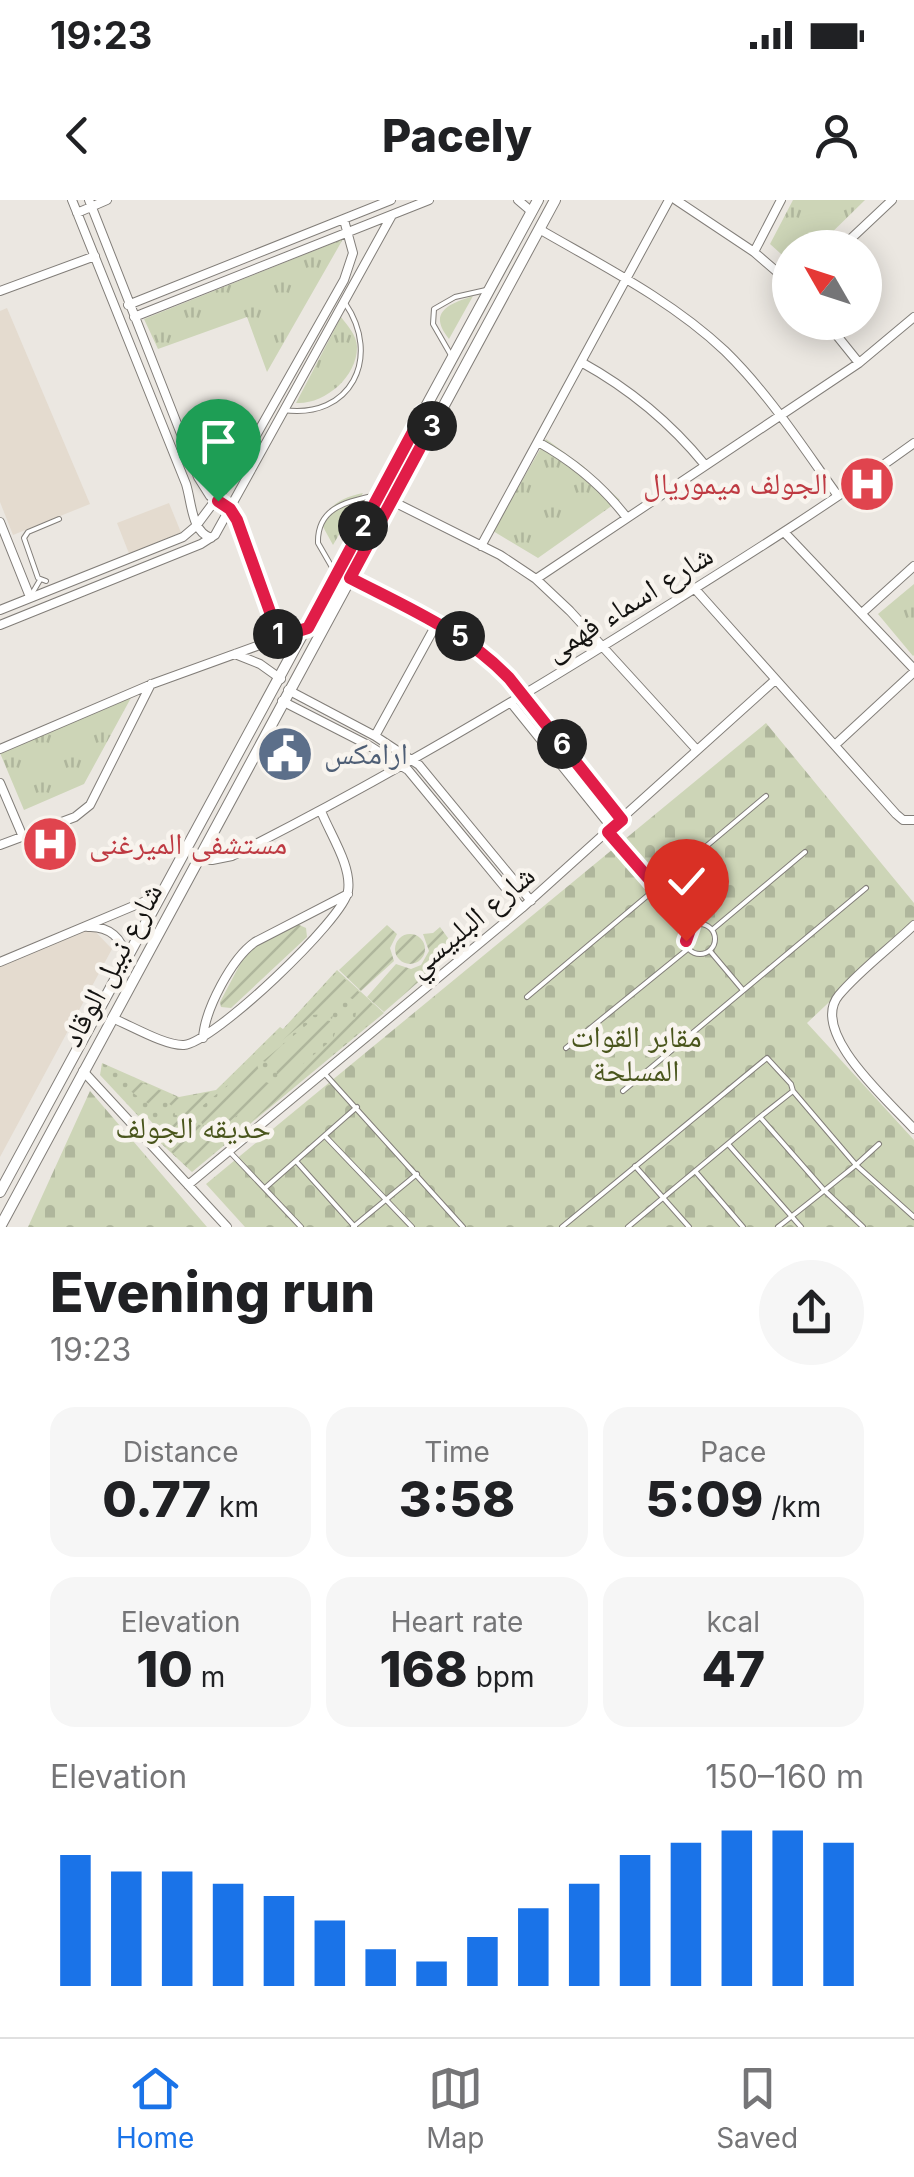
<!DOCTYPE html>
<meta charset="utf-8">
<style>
body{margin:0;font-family:Inter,"Noto Naskh Arabic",sans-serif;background:#f6f6f6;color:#202124;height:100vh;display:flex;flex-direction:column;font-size:38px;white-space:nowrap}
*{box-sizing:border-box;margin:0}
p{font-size:32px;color:#757577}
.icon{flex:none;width:55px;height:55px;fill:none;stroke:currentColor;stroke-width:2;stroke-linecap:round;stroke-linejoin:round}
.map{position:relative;height:1027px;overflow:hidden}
.side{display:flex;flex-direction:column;background:#fff;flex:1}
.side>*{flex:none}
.needle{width:65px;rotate:309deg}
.fabs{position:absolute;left:772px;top:30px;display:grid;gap:20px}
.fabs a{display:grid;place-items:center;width:110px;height:110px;border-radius:50%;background:#fff;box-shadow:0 5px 25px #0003;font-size:50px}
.pin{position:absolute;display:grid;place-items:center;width:85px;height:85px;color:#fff;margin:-102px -42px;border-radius:50% 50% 50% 0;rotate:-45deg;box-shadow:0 0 10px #0007}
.pin .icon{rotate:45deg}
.km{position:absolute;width:50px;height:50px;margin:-25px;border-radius:50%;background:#222;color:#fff;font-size:28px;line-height:50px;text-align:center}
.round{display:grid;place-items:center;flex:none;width:105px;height:105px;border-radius:52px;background:#f6f6f6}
.summary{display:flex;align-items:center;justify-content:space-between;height:170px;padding:0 50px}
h1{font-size:55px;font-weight:800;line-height:75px}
.metrics{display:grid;grid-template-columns:repeat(3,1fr);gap:15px;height:170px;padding:10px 50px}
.metrics div{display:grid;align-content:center;border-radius:25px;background:#f6f6f6;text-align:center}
.metrics b{font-size:50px;font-weight:800}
.metrics small{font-size:28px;font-weight:400}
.metrics p{font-size:28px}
.chart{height:280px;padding:20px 50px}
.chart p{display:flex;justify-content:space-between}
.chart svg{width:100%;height:180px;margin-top:10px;stroke:#1a73e8;stroke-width:6}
.status{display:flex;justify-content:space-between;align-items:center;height:70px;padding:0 50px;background:#fff;direction:ltr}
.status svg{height:28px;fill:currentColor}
header{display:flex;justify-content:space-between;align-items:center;height:130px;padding:0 50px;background:#fff;font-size:45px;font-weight:800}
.tab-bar{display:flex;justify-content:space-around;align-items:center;height:140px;border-top:2px solid #e0e0e0;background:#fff;font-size:28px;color:#757577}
.tab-bar a{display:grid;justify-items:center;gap:5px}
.tab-bar .current{color:#1a73e8}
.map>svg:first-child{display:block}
.built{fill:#e4dbcf}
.grass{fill:url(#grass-tufts)}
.cemetery{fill:url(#cemetery-stones)}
.park{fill:url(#park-dots)}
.garden{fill:url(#garden-furrows)}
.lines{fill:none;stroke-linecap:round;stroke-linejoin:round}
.service-casing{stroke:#827e79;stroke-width:6}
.minor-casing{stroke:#827e79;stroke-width:10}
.tertiary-casing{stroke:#827e79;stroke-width:12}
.service{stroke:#fff;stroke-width:4}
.minor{stroke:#fff;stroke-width:8}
.tertiary{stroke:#fff;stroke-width:10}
.route-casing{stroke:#fff;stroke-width:20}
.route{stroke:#e11d48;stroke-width:12}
.labels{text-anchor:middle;stroke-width:9;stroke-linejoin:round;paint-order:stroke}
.health-label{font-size:30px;fill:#be3a42;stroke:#f8f4ee;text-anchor:end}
.street-label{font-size:30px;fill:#141311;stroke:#f8f4ee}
.service-label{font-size:30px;fill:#4e5e75;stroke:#f8f4ee;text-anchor:start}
.park-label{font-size:30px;fill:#49551c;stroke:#f8f4ee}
</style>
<div class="status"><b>19:23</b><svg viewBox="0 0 49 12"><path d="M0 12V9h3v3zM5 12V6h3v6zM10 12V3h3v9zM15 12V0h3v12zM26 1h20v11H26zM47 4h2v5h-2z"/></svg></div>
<header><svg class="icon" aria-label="back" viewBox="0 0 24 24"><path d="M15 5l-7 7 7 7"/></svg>Pacely<svg class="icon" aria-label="person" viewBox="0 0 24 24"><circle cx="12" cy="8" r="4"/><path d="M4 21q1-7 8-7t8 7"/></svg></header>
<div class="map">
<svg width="914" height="1027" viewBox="0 0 914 1027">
<defs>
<pattern id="grass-tufts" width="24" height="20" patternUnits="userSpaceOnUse" patternTransform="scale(2.5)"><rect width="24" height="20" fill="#cdd5b7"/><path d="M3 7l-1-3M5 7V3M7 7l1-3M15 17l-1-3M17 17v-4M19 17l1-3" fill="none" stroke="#afb69c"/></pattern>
<pattern id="cemetery-stones" width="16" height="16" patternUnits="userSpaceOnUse" patternTransform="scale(2.5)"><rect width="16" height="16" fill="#cdd5b7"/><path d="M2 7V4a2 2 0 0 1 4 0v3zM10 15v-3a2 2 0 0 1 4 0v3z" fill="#afb69c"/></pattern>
<pattern id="park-dots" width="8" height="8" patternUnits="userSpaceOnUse" patternTransform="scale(2.5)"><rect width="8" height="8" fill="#cdd5b7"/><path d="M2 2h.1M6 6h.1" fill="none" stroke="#afb69c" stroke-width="1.8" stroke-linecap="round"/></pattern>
<pattern id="garden-furrows" width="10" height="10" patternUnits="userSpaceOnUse" patternTransform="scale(2.5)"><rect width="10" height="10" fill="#cdd5b7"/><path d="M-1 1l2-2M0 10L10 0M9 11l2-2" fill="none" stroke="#afb69c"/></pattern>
</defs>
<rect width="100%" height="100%" fill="#ebe7e1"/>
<path class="built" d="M7,108l83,196 -77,31 -13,-33v-191z
M169,303l13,32 -52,21 -13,-33z
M86,722l26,27 -112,208v-198z"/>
<path class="grass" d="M793,0h72l-48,47 -27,1v14l-20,-18z
M343,39l-76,133 -20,-55 -89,32 -14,-30z
M473,96l-24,43c-22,-27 0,-35 24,-43z
M341,117c7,9 15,18 16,29 1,31 -33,59 -61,57z
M546,239l37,27 37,34 -82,58 -45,-27z
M363,293l-30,52 -11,-20c7,-22 20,-27 41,-32z
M914,384v71l-1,1 -35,-42z
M132,496l-48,88 -60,26 -24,-57z"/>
<path class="cemetery" d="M766,523l148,180v19l-107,101 107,117v87h-669l-39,-43z
M90,891l117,136h-179z"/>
<path class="park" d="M337,770l47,43 -192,159 -39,-36 4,-8 -9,-10 -6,2 -42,-45 2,-12 77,34 37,-7 64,-63 3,2z"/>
<path class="garden" d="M297,724l9,4 1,9 -76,71 -10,-1 -1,-5 27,-51z
M387,725l10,9 -7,14 4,13 -33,30 -22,-21z
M440,727l16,22 -72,63 -17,-15 29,-33 15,5 10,-4 8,-14 -6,-17 10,-1z
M395 749a15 15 0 1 1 30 0a15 15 0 1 1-30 0Z
M337,772l23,21 -6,7 -9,-5 -9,5 -4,19 -8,-5 -11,1 -112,92 -4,12 -22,-4 -1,-7 -8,-7 -13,6 -27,-19 7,-9 46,19 37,-7 64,-62 3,1z
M364,796l18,17 -190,158 -38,-35 5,-13c10,-1 17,-6 27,-4 15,3 19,14 34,13l113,-93 3,-9 -3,-9 3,-3 9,4 10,-3 2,-14z
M315,818l15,3 2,14 -53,44 -5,-14 -11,-4z
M257,865l6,16 11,4 -51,42c-9,5 -16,5 -22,-5l2,-11z"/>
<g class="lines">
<g class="service-casing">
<path id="service" d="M452,157l-19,-33 1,-15 21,-12 31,-7
M283,210c68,10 99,-53 62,-107
M333,369l-15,-26c-1,-36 29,-41 58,-48
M46,381l-8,-3 -14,-40 4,-6 31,-13
M30,397l10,-17
M608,632l83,95
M685 739a15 15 0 1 1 30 0a15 15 0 1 1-30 0Z
M712,730l93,-78
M710,751l32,38
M527,797l239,-201
M566,848l123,-100
M325,874l138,153
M623,891l243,-203
M325,936l87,91
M728,944l73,83
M879,944l-23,21 58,52
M229,951l72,76
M296,961l59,66
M635,966l54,61
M695,971l48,56
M265,988l92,-81
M353,1027l64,-53
M562,1027l205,-169 24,26 2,7
M628,1027l132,-110
M778,1027c26,-20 52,-41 78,-62l-63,-74 -33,26 64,73 39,37"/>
</g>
<g class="minor-casing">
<path id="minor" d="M72,0l114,284c6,19 5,47 25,54
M89,0l109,277 12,19 25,20 44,121
M518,0l14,12
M676,0l78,52 36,31
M77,13l30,-13
M539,29c64,37 132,71 186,122 44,43 77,95 113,145
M841,48l51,-48
M754,52l27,-52
M0,91l95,-35
M128,105l263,-105
M134,117l295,-117
M826,122l33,41
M581,162c49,27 89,60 124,103
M538,242c36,20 64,43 89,76
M392,301l108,54 36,24 34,32 126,138
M0,322l30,75
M784,332l130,137
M481,346l188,-346
M350,378l108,57 36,27 128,158
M536,379l323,-216 55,-46
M695,389l201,225 7,6h11
M0,410l183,-73 13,-11 36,-48 112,-198 9,-27 -9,-33
M862,413l52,-47
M0,425l201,-81 14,-9 177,-320
M235,454l25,10 21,15
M288,490l87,46 44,29 112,136
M282,501l86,44 40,25 114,138
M512,504l100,124
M375,536l62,-113
M835,545l79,-73
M0,549l152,-65 152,-55
M0,583l23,54
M0,645l75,-28 15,-12 61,-121
M198,659l14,1 20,-4c150,-75 293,-160 435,-250 83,-52 167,-105 247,-163
M914,725c-24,23 -54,45 -75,70 -31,37 51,107 75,134
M88,727c21,-1 35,11 38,32
M0,762l162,-68
M112,818c18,7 53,28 72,27 29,-2 160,-126 164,-154 4,-25 -18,-57 -27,-80
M203,838c2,-29 29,-80 52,-96l93,-48
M83,871l144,156
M188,985l334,-277 252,-227"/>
</g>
<g class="tertiary-casing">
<path id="tertiary" d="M0,992l538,-992
M0,1027l555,-1027"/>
</g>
<use href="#service" class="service"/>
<use href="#minor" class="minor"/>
<use href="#tertiary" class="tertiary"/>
</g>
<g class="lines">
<g class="route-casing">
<path id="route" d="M218,301l12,8 7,11 42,117 29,-9 115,-215 12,7 -85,158c56,29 115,54 159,100l113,142 -14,12 83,95 -5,14"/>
</g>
<use href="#route" class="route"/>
</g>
<defs>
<g id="hospital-disc" transform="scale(2.875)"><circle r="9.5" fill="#e0444e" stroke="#f8f4ee"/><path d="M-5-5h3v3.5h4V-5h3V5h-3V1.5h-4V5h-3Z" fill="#fff"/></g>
<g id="civic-disc" transform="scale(2.875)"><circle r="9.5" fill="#5c6f8a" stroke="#f8f4ee"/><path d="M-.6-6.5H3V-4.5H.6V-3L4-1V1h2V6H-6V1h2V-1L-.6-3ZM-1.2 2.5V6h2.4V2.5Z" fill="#fff"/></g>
</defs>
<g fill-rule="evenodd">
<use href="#hospital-disc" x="867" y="284"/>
<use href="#civic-disc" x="285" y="554"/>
<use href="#hospital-disc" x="50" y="644"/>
</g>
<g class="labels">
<g class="health-label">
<text x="828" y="294">الجولف ميموريال</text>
<text x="89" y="654" text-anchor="start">مستشفى الميرغنى</text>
</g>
<g class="street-label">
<text transform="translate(629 403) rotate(-32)" y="10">شارع اسماء فهمى</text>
<text transform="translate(471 721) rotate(-40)" y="10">شارع البلبيسي</text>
<text transform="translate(112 765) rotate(-62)" y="10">شارع نبيل الوقاد</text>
</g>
<g class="service-label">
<text x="324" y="564">ارامكس</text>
</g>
<g class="park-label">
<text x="636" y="847">مقابر القوات<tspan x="636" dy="34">المسلحة</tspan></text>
<text x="193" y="938">حديقه الجولف</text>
</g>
</g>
</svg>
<div class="fabs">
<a><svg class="needle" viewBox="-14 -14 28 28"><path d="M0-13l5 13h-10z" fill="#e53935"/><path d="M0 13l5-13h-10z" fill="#757577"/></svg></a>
</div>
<div class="pin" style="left:218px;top:301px;background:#1e9e55"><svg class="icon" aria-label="arrive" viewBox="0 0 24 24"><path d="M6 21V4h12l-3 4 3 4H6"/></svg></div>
<div class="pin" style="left:686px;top:741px;background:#d93025"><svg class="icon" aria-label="check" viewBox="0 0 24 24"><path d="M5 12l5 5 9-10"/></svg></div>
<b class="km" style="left:278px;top:434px">1</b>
<b class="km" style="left:363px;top:326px">2</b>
<b class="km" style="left:432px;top:226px">3</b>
<b class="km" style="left:460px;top:436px">5</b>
<b class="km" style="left:562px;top:544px">6</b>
</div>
<section class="side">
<div class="summary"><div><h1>Evening run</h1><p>19:23</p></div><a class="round"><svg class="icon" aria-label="share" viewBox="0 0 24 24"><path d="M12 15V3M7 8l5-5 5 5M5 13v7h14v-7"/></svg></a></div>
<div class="metrics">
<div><p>Distance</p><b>0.77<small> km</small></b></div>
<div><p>Time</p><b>3:58</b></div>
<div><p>Pace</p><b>5:09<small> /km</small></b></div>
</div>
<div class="metrics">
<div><p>Elevation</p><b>10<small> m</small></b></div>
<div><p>Heart rate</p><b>168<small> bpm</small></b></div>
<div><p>kcal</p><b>47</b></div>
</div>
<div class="chart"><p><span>Elevation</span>150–160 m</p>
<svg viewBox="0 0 160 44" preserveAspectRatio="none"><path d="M5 44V12M15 44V16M25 44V16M35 44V19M45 44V22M55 44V28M65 44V35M75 44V38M85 44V32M95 44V25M105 44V19M115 44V12M125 44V9M135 44V6M145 44V6M155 44V9"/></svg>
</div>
</section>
<nav class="tab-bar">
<a class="current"><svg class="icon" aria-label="home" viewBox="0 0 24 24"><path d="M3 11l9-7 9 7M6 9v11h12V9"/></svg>Home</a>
<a><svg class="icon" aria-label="map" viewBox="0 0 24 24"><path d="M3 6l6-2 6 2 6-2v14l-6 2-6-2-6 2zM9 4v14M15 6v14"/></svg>Map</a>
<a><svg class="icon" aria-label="saved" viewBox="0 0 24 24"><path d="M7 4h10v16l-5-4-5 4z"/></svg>Saved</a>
</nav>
